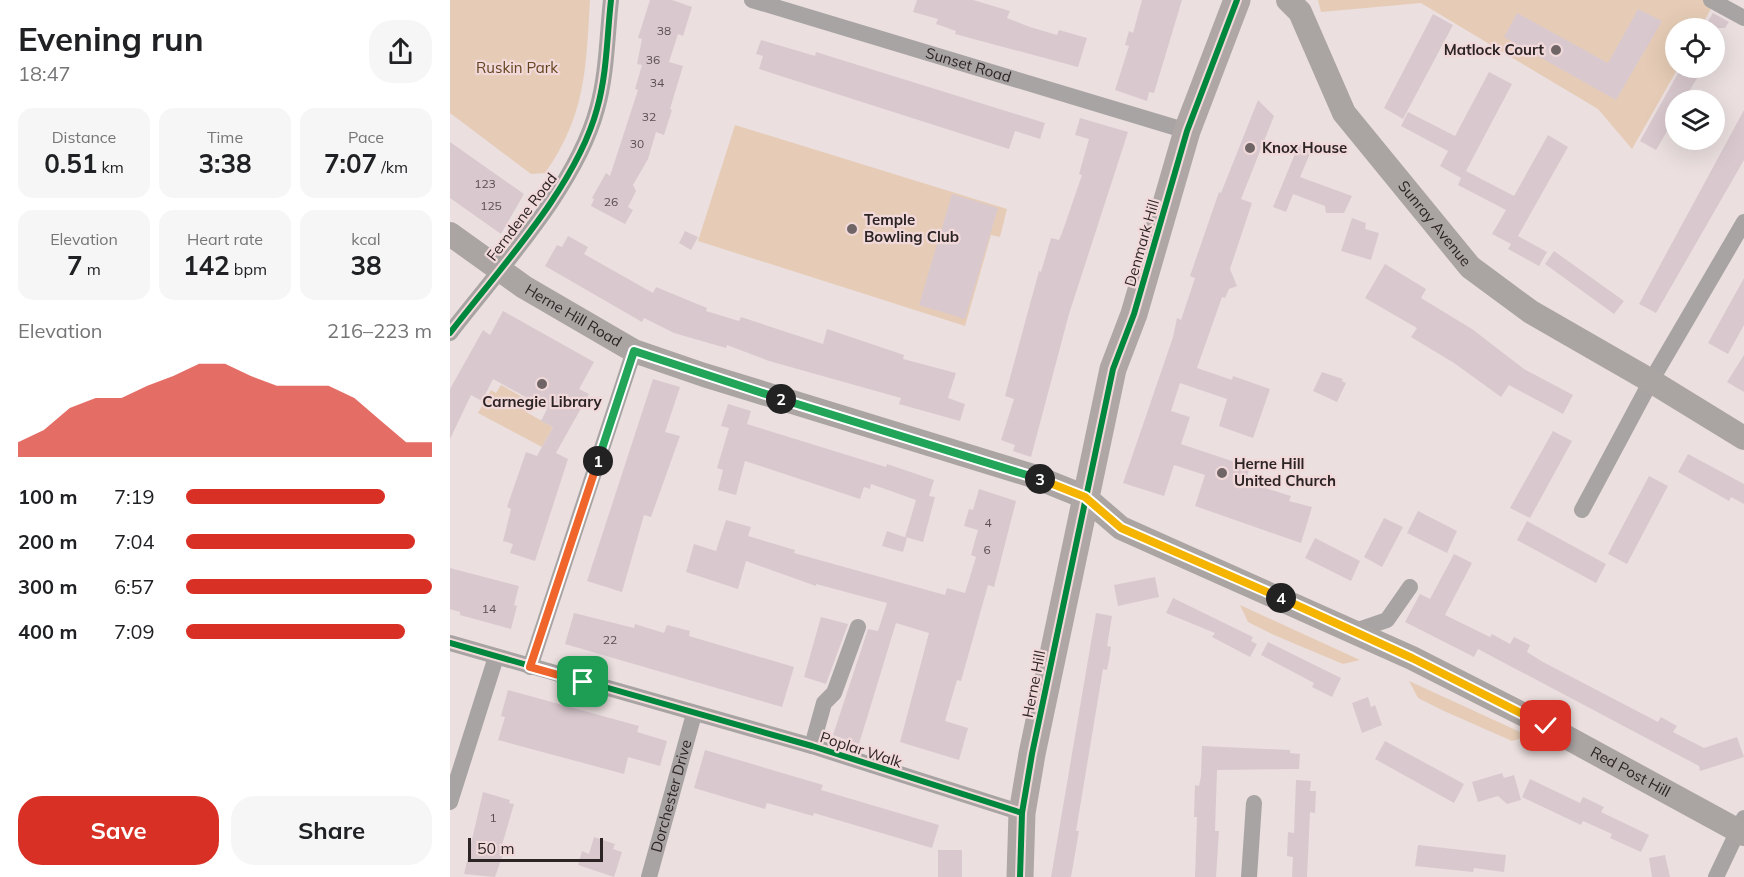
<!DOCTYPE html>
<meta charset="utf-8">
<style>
body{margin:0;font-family:Mulish,sans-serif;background:#f6f6f6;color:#202124;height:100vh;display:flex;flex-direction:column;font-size:22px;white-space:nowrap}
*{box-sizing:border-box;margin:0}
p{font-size:20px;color:#757577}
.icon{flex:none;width:33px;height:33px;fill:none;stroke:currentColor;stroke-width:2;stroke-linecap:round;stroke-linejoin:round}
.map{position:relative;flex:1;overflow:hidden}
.details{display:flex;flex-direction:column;background:#fff;width:450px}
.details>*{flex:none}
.tools{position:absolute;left:1215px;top:18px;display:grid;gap:12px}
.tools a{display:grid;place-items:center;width:60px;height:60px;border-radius:50%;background:#fff;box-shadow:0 6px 24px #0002;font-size:30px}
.scale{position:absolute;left:18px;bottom:15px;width:135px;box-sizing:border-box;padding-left:6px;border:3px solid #2d2425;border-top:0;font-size:16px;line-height:21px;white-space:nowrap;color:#2d2425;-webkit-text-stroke:4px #f1d9da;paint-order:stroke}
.pin{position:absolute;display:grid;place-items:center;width:51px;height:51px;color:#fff;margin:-26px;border-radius:12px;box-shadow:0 3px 9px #0006}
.km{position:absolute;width:30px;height:30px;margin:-15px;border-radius:50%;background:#222;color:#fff;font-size:16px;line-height:30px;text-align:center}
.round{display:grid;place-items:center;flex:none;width:63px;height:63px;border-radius:24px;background:#f6f6f6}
.overview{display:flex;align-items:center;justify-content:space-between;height:102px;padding:0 18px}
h1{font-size:33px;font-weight:700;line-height:45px}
.figures{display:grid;grid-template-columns:repeat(3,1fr);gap:9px;height:102px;padding:6px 18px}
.figures div{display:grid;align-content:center;border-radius:15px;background:#f6f6f6;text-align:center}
.figures b{font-size:26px;font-weight:700}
.figures small{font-size:16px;font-weight:400}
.figures p{font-size:16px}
.chart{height:168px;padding:12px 18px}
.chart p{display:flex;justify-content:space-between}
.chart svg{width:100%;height:108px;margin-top:6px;fill:#d93025;opacity:.7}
.cta{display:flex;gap:12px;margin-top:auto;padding:12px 18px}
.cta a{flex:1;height:69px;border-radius:24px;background:#d93025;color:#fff;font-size:24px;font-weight:700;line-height:69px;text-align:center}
.cta a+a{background:#f6f6f6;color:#202124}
ul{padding:0 18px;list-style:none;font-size:20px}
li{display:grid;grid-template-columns:96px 72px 1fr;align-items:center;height:45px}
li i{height:15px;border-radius:8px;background:#d93025}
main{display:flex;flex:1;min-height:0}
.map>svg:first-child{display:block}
.green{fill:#e6ccb6}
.building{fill:#d9c9cf}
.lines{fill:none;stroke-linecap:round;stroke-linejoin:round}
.street{stroke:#a9a4a4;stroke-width:16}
.secondary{stroke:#aaa4a3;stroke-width:24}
.primary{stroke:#aea7a5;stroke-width:27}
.cycleway-casing{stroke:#f1d9da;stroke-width:10}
.cycleway{stroke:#00873e;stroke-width:6}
.split-1-casing{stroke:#fff;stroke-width:12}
.split-2-casing{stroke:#fff;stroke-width:12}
.split-3-casing{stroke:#fff;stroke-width:12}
.split-4-casing{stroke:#fff;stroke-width:12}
.split-5-casing{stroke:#fff;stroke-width:12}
.split-1{stroke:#f0652b;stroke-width:8}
.split-2{stroke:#22a559;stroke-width:8}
.split-3{stroke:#22a559;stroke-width:8}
.split-4{stroke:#f5b400;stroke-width:8}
.split-5{stroke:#f5b400;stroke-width:8}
.poi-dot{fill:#706566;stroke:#f1d9da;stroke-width:2}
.labels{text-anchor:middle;stroke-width:4.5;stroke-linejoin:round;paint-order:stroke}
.number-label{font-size:12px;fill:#594e50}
.poi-label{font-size:15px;font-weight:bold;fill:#2d2425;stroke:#f1d9da;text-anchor:start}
.street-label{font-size:15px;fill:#2d2425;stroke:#f1d9da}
.park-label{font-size:15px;fill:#64431d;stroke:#f1d9da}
</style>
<main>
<section class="details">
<div class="overview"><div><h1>Evening run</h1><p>18:47</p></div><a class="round"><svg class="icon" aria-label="share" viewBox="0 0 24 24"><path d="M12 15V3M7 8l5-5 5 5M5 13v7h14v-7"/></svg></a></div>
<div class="figures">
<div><p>Distance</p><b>0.51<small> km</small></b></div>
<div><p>Time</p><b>3:38</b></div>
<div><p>Pace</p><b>7:07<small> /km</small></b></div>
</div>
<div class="figures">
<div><p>Elevation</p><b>7<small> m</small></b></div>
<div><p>Heart rate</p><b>142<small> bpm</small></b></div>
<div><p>kcal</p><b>38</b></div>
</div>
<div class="chart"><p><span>Elevation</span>216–223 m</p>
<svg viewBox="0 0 160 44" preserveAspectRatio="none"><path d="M0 44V38L10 33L20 24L30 20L40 20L50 15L60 11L70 6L80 6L90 11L100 15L110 15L120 15L130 20L140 29L150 38L160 38V44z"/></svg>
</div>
<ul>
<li><b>100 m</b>7:19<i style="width:81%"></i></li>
<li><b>200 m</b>7:04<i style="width:93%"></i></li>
<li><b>300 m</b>6:57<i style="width:100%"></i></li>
<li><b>400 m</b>7:09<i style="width:89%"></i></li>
</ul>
<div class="cta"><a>Save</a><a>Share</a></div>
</section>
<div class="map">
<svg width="1294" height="877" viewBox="0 0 1294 877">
<rect width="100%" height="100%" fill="#ebdfdf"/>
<path class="green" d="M0,0h140c-4,68 -4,115 -45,173l-14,1 -81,-61z
M868,0h398l-16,28h-24v40h2l-46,81 -34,-40 -177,-106 -100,9z
M285,125l272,84 -7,28 -9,-2 -26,91 -267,-85z
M51,385l30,17 -5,10 27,15 -11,20 -64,-34 13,-23 5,3z
M790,605l120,55 -17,4 -69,-29 -26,-13z
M959,681l120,55 -17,5 -68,-30 -26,-13z"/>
<path class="building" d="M200,0h22l20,7 -9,29 -5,-2 -9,28 14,4 -13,43 2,1 -8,25 -8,-3 -8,27 -15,26 3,6 -8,16 5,3 -8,14 -34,-18 3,-7 -2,-1 14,-25 4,3 28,-86 -3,-1 7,-24 -5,-1 5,-25 -4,-1z
M467,0h56l37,11 -3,7 23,9 27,8 2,-5 28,8 -9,29 -123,-33 1,-3 -20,-7 2,-5 -25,-7z
M692,0h40l-28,93 -5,-1 -2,9 -32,-11 14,-44 -4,-1 4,-14 4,2z
M1188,9l24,12 -46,79 -112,-63 13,-24 91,50z
M1263,13l16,9 -4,6h-21z
M983,14l20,11 -50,94 -19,-11z
M311,40l54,16 1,-4 229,71 -5,16 -25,-8 -6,18 -250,-80 4,-13 -7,-2z
M1231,68h22l-19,32h-8v16l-20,34 -16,-9z
M1039,72l23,12 -46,87 48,25 34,-61 20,12 -50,89 29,16 -8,14 -31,-17 3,-5 -19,-10 14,-24 -48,-25 3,-7 -21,-12 8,-15 -47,-25 7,-14 47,24z
M808,100l16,16 -33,83 11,4 -22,66 7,17 -8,3 -4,9 -3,-1 -25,71 35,12 1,-4 37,13 -17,49 -34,-12 8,-27 -47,-16 -9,28 19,6 -9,27 69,23 -5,15 46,14 -2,5 23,6 -11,36 -106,-37 10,-31 -31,-10 -10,31 -41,-13 50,-146 4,-19 4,2 14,-42 -5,-2 29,-84 2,1z
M1294,110v50l-88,153 -17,-9z
M630,118l48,14 -59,182 -38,143 -18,-6 2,-6 -14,-5 13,-41 -9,-3 34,-125 2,1 10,-34 8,2 3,-7 20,-58 -3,-1 10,-35 -14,-4z
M0,142l74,52 -23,40 -51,-36z
M849,144l13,5 -12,28 52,19 -8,17h-18l-1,-7 -32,-12 -7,18 -13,-5z
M502,194l46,14 -33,111 -46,-14z
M902,218l14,5 -1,6 14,4 -8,27 -30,-9z
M235,231l13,6 -7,13 -12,-7z
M118,236l20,11 -4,7 69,39 3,-6 51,21 -1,3 33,10 2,-4 82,27 4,-15 77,26 -1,4 53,14 -8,25 17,6 -5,17 -61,-17 2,-6 -132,-37 -42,-16 -1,3 -52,-15 -30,-15 -2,4 -97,-56 12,-21 5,2z
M1104,251l70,50 -10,13 -69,-50z
M935,264l41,25 -5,9 51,31 52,40 49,26 -10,19 -54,-29 -8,12 -47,-34 -43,-26 6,-9 -52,-30z
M1294,278v47l-16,29 -20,-11z
M53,311l91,51 -15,27 10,5 -33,59 12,6 -33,102 -25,-8 3,-9 -10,-3 8,-32 -4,-2 19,-55 11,4 16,-29 -12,-6 6,-12 -54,-30 -11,22 -11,-6 -21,44v-50l33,-59 7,5z
M1294,355v37l-17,-10z
M872,372l21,7 -1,2 4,2 -9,19 -24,-11z
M203,379l27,8 -15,45 15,4 -29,81 -7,-2 -22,77 -35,-11z
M278,404l23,7 -4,13 139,43 1,-3 47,16 -5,16 6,1 -12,45 -18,-5 11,-37 -45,-16 -1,5 -6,-2 -4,12 -115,-38 -9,34 -18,-5 5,-20 -6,-2 12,-40 -8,-2z
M1103,431l19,10 -42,77 -20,-10z
M1238,454l56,30v20l-13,-7 -2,4 -51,-29z
M1199,476l19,10 -41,78 -19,-10z
M529,489l37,12 -22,86 -6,-2 -27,96 -4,-1 -12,41 23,7 -9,32 -59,-18 29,-109 -33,-10 -37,121 -26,-9 35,-106 10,2 9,-28 -71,-19v2l-70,-25 -8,28 -52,-17 8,-28 22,7 10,-31 25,7 -3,9 47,14 -1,3 151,42 2,-7 18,5 11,-36 -5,-2 7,-25 -14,-4 5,-17 4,1z
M968,511l39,20 -10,22 -40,-20z
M934,518l19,9 -21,40 -18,-10z
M1077,521l79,43 -10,19 -79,-43z
M437,531l20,7 -4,14 -21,-6z
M865,538l45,23 -9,20 -46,-23z
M1004,554l18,9 -27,52 45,22 2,-3 18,10 4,-7 16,8 -3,7 16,10 115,60 3,-5 16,9 -4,6 31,16 33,-11 7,20 -44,14 -1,-5 -221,-117 -4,8 -69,-35 15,-28 10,5z
M0,568l69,18 -5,19 3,1 -6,23 -51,-14v-3l-10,-3z
M705,577l4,20 -41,9 -4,-21z
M723,598l80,39 -2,4 6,3 -7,13 -38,-20 3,-4 -49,-20z
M124,613l60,15 1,-4 29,9 3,-8 23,6 -1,5 105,31 -12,40 -217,-63z
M646,613l16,3 -5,30 4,1 -2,13 -2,10 -4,-1 -27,162h3l-8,46h-20z
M371,617l27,7 -22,60 -22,-7z
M818,642l73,36 -9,19 -20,-10 2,-4 -53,-28z
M58,690l131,36 -2,6 30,9 -7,25 -32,-9 -4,17 -126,-34 7,-23 -4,-1z
M918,697l3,10 4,-2 7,20 -20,8 -10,-30z
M935,741l79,43 -10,19 -79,-44z
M752,746l88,4v3l10,1 -1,15 -82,1 -2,61h4l-3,46h-21l2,-60h-3l1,-32 4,1 2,-10z
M255,750l118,35 -2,5 118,35 -7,23 -118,-35 -1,3 -46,-13 -2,6 -71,-21z
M1052,773l2,5 10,-3 7,25 -14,4 -9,-8 -20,6 -6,-20z
M1080,779l50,24 3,-6 21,10 -3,5 48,23 -8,17 -31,-14 2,-4 -29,-13 -2,4 -59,-28z
M846,780l15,1 -1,10h6l-1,22 -5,-1 -3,65h-15l1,-20 -6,-1 1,-24 6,1z
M33,792l27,8 -1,3 5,1 -12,41 4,1 -11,31 -31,-3z
M144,837l21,7 -2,5 9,3 -8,25 -36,-12 4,-14 7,3z
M968,845l88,10 -2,17 -30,-4 -1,4 -58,-6z
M488,850h24v27h-24z
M1215,855l5,22h-18l-3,-19z"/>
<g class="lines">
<g class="street">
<path id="s1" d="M302,0l435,131"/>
<path d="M1261,0l33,18"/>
<path d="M0,333c50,-65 126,-146 147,-224 10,-35 10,-73 14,-109"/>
<path d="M1132,510l69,-129 93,-159"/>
<path d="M905,631l32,-11 23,-33"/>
<path d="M0,643l362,103 210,67"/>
<path d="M80,667l104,-316"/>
<path d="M362,746l12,-43 10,-10 24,-66"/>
<path d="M0,802l46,-145"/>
<path id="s2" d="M199,877l45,-163"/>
<path d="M799,877l5,-74"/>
<path d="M1266,877l28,-59"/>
</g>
<g class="secondary">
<path id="s3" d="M838,0l12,12 44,101 126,154 61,45 120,69 93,57"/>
<path id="s4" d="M0,234l74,53 110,64 70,24 329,101 52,21 36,31 291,130 134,68 198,108"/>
</g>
<path class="primary" d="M570,877l2,-64 10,-59 81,-385 21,-55 53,-183 50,-131"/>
<g class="cycleway-casing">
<path id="cycleway" d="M0,333c50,-65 126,-146 147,-224 10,-35 10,-73 14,-109
M0,643l362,103 210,67
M570,877l2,-64 10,-59 81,-385 21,-55 53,-183 50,-131"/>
</g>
<use href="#cycleway" class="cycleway"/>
</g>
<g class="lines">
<g class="split-1-casing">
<path id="split-1" d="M133,682l-53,-15 68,-206"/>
</g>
<g class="split-2-casing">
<path id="split-2" d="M148,461l36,-110 147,48"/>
</g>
<g class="split-3-casing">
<path id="split-3" d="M331,399l259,80"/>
</g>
<g class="split-4-casing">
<path id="split-4" d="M590,479l45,18 36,31 160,70"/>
</g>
<g class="split-5-casing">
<path id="split-5" d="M831,598l131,60 134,68"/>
</g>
<use href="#split-1" class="split-1"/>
<use href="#split-2" class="split-2"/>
<use href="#split-3" class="split-3"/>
<use href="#split-4" class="split-4"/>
<use href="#split-5" class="split-5"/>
</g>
<g class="poi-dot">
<circle cx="1106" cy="50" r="6"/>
<circle cx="800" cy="148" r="6"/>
<circle cx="402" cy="229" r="6"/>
<circle cx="92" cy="384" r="6"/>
<circle cx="772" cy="473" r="6"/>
</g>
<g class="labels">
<g class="number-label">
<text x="214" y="35">38</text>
<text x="203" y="64">36</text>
<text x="207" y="87">34</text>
<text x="199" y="121">32</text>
<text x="187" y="148">30</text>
<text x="35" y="188">123</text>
<text x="161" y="206">26</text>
<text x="41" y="210">125</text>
<text x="538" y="527">4</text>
<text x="537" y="554">6</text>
<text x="39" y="613">14</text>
<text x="160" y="644">22</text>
<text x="43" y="822">1</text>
</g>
<g class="poi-label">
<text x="1094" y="55" text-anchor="end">Matlock Court</text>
<text x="812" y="153">Knox House</text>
<text x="414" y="225">Temple<tspan x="414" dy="17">Bowling Club</tspan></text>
<text x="92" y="407" text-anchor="middle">Carnegie Library</text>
<text x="784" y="469">Herne Hill<tspan x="784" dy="17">United Church</tspan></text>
</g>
<g class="street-label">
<text dy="5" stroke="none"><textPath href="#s1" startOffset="226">Sunset Road</textPath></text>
<text transform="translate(72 217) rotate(-53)" y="5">Ferndene Road</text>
<text dy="5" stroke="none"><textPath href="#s3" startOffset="270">Sunray Avenue</textPath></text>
<text transform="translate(692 243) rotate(-74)" y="5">Denmark Hill</text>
<text dy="5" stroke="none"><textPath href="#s4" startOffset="148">Herne Hill Road</textPath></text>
<text transform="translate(584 684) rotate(-79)" y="5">Herne Hill</text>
<text transform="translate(411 750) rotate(18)" y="5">Poplar Walk</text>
<text dy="5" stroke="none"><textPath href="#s4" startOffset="1305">Red Post Hill</textPath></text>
<text dy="5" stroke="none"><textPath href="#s2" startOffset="84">Dorchester Drive</textPath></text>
</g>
<g class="park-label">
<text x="67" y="73">Ruskin Park</text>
</g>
</g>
</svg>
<div class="tools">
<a><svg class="icon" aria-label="locate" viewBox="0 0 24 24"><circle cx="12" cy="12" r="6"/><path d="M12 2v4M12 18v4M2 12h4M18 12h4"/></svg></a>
<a><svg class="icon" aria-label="layers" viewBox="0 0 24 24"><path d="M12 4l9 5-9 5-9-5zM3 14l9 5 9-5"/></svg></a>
</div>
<div class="scale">50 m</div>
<div class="pin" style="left:133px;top:682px;background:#1e9e55"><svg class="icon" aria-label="arrive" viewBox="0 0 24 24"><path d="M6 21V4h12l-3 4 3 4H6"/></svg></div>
<div class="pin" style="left:1096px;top:726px;background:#d93025"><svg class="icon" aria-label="check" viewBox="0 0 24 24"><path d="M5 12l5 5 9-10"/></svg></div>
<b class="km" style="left:148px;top:461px">1</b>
<b class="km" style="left:331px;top:399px">2</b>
<b class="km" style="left:590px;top:479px">3</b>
<b class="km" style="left:831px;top:598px">4</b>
</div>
</main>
